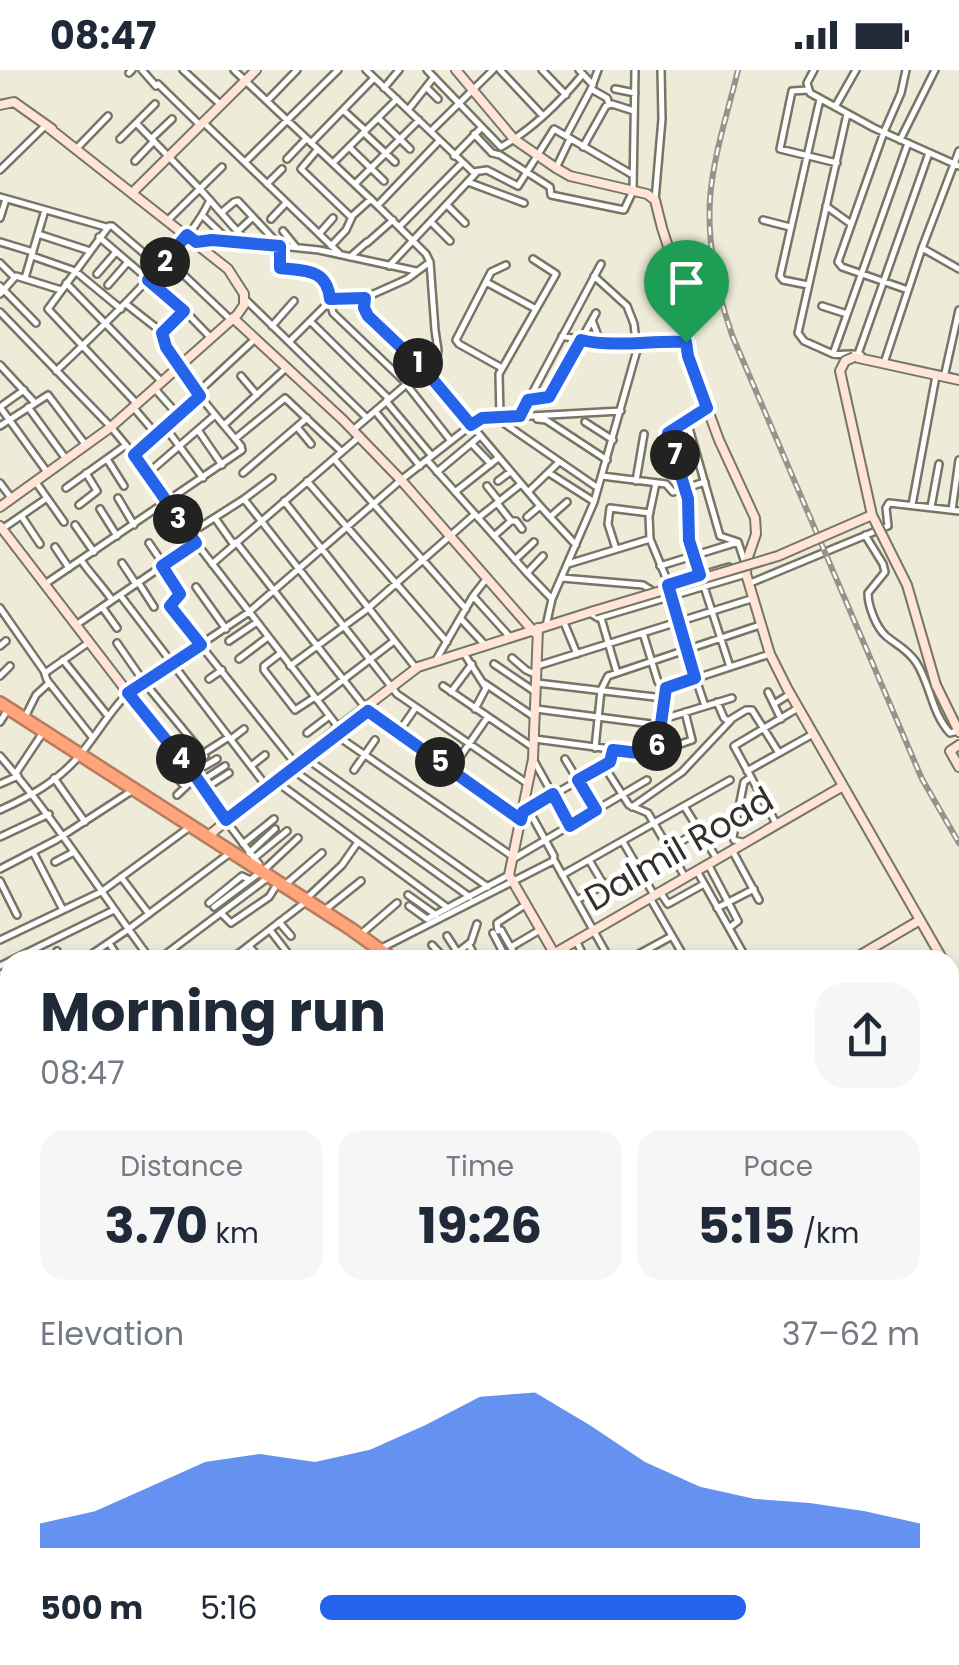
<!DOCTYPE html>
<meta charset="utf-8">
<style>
body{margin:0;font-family:Poppins,sans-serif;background:#f6f6f7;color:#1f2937;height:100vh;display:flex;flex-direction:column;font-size:38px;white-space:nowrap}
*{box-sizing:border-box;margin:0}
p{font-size:32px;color:#747a83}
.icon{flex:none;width:55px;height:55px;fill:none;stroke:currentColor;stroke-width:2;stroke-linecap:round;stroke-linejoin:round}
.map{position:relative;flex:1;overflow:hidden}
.side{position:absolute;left:0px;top:880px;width:960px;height:715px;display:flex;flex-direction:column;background:#fff;border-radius:30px 30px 0 0;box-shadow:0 5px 15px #0003}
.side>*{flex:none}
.pin{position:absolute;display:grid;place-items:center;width:85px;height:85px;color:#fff;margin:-102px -42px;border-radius:50% 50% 50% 0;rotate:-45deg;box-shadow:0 0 10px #0007}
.pin .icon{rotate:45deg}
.km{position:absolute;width:50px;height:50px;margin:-25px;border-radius:50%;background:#222;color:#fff;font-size:28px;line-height:50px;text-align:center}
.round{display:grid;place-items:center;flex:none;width:105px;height:105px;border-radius:30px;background:#f6f6f7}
.summary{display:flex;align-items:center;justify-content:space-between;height:170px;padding:0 40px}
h1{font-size:55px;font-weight:700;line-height:75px}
.metrics{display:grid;grid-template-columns:repeat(3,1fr);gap:15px;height:170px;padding:10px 40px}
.metrics div{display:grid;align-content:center;border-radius:25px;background:#f6f6f7;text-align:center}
.metrics b{font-size:50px;font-weight:700}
.metrics small{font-size:28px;font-weight:400}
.metrics p{font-size:28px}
.chart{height:280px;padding:20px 40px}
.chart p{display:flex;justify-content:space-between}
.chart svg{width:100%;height:180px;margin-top:10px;fill:#2563eb;opacity:.7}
ul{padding:0 40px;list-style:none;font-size:32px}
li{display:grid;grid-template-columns:160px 120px 1fr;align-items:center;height:75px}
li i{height:25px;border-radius:12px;background:#2563eb}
.status{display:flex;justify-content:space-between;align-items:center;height:70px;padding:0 50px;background:#fff;direction:ltr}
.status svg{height:28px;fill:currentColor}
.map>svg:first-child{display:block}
.water{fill:#a5c6f5}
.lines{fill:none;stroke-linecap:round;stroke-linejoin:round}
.street-casing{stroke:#777565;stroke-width:10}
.secondary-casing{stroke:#777565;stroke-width:12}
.primary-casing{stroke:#b77c5f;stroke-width:14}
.highway-casing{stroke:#b77c5f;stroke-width:16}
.street{stroke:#fff;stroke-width:5}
.secondary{stroke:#ffe4d7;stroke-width:8}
.primary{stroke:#ffc8b0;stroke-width:9}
.highway{stroke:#ffa47b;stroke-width:11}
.rail-casing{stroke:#969488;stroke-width:6}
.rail{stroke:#fff;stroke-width:2.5;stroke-dasharray:8;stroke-linecap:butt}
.secondary-bridge-casing{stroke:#777565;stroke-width:12;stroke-linecap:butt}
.secondary-bridge{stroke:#ffe4d7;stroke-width:8}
.route-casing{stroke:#fff;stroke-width:20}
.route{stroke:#2563eb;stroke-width:12}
.labels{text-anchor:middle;stroke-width:10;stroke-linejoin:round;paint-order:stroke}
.street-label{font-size:35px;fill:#32312b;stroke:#fff}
</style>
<div class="status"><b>08:47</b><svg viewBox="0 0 49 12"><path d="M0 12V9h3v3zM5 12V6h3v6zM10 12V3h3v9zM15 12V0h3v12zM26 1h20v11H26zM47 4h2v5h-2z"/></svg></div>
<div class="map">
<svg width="959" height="1595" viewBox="0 0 959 1595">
<rect width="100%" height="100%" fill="#eeebd9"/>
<path class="water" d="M959,1403v97l-9,5v-97z
M592,1585h194l-19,10h-193z"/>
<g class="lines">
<g class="street-casing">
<path id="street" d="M142,0l14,16
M183,0l38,35
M234,0l145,137 47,47 4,8 5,68 3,20 -1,8 -84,72
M366,0l107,102 14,-2 31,16 36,-57 79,46
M427,0l74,77c32,-18 59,-45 82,-73
M500,0l43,46
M542,0l24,25
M579,0l14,15
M814,0l-7,13 3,10 64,35 85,38
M906,0l-5,23 -17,39 -46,130 4,5 66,23
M129,3l3,-3
M158,14l43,42
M426,17l12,12
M384,18l15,-18
M591,19l16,9 2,6
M615,19l20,4
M808,20l-16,1 -12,58 57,14
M267,31l30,-31
M835,37l21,-37
M343,40l22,20
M408,40l26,-33
M847,44l-49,219 6,8 29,13c7,2 16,-2 28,1
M378,48l32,31
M136,53l63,65 47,53
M204,53l135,130
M431,61l62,-61
M364,63l31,29
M474,64l18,19 8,2 50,32 1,8 73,15 9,-19 2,-121
M566,66l25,-47 7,-19
M152,68l20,-19
M120,69l35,-35
M900,70l35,-70
M311,73l63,-65
M78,77l30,-31
M349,77l35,34
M583,77l23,-41 6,-2 22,7
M317,80l-16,19 50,48 20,-18
M454,86l28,-29
M287,89l19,-20
M135,91l19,-20
M245,92l93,-92
M333,93l64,-64
M556,98l14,-29
M0,100l45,-44
M468,112l56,21
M267,114l15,-15
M355,114l64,-64
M0,127l106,30
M655,130l7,-81 -1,-49
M378,135l61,-64
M447,135l18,18
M826,136l25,18
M221,143l13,-11 4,-1 42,45v22c19,3 48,1 51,27 0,6 0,12 2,18l70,67 48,61
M203,146l24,23
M0,148l6,-19
M271,149l15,-16
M763,150l27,7
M167,151l55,-54
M431,152l19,19
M399,157l63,-64
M238,161l15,-14
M283,161l13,16
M38,164l52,17
M319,164l14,-16
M99,167l83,71 29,30
M0,172l33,10
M196,172l16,-3 107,11 97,21
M367,173l26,-23
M331,176l15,-16 6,-13
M922,178l37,21
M32,186l43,15 46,38
M350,187l17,-15
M167,189l63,60
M0,193l14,14
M389,196l87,-93
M97,204l19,-22
M25,208l20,-68
M486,212l50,27
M66,213l95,98
M108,215l20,-23
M808,215l-25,-5 -3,-4 40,-177
M0,216l36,37
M0,224l16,-18 45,14
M365,227l-1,11 4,8 56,53 116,137 36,39
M244,228l123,120
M331,229l38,-3 38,-17 23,-17
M126,234l37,29 20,-21
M822,236l25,8
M0,242l111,115 23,28 43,63 165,214
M592,250l9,24
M311,252l78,77
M272,256l22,-25
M562,266l44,9 56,-4 24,1
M289,272l41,-41
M833,284l75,-211
M858,284l71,-201
M885,290l37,-112 37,-97
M0,295l35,38
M502,298l-43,-24 -3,-4 35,-68 15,-7
M56,301c37,-35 73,-70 107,-108 18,-19 36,-39 47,-63
M945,303l14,-63
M241,306l16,19
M155,319l23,26
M197,323l58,-54
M528,330l22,-5 46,-82
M386,331l46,55
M137,334l-89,-95 61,-83h3l48,41
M0,337l47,65
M0,337l24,-17
M28,337l38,52
M133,337l23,27
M707,338l-39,25 19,66 2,41 41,127
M375,341l45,55
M520,346l81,-152
M495,347l103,71
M500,347l-1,-43 57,-100 -23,-15
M537,349l9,1 61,40
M687,351l33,115 18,6 7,21
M585,352l28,18
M224,355l62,-57
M0,356l48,-31 37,49
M165,357l38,51
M297,357l14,17
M198,360l24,35
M235,369l50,-41 56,53
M472,374l19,20
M134,385l65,-58
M107,389l17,27
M334,389l132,150
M427,390l100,113 25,26
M676,392l21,-7
M437,402l43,-36
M243,403l64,-55
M549,403l44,28
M147,404l68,-59
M602,406l64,8 7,8 32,-10
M35,411l29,41
M307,411l140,161
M498,411l12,-9
M636,411l8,-47
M0,413l12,16
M656,413l-7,33 1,23 17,41 10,43 28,83
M487,416l12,15
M66,418l60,-43
M455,422l43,-34
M528,422l30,-29
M118,428l16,27
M244,429l153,195 131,90
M284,431l132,167
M79,435l18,-14 -11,-18
M912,435l24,-129
M931,437l8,-43
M100,439l17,27
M952,440l7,-50
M22,447l18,27
M527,447l13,-11
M550,447l17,-15
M215,448l19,27
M478,448l43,-34
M511,451h5l6,8
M75,455l19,27
M2,459l45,-31
M189,464l55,-35 28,-21
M865,465l18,29 2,8 -17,21c0,13 8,34 18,43 12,10 20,12 30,26 15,23 15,50 34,71l8,-2
M494,466l17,-15 -14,-18
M236,472l132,169 153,108
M149,473l15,22
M55,477l14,21
M616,479l-8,-25 2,-16 40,5
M81,490c10,15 21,25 31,40
M515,490l19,-18
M122,493l14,21
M212,494l147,-127
M568,494l82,-25
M162,496l19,28 -9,8 -1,6 127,159
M660,496l78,-24
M527,503l16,-17
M562,508l81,7 8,5
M138,512l16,25
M45,514l197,-134 -1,-4c-25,-31 -68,-77 -78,-113
M748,514l140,-58 -2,-18 3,-5 70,8
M668,515l61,-18
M196,517l30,42
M120,525l147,192
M473,526l36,40
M102,537l15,21
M0,538l44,63 3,9 45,57
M590,543l8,5 148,-44
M601,548l16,55
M461,549l24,26
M563,550l14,34
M76,555l120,-82
M546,556l6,-27 42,-97 43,-152 -3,-26 -7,-18 -33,-30
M643,563l15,49
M229,571l28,-19
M117,573l27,39 61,74
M0,576l6,-5
M281,583l-17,13v4l31,40 20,-13
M465,585l21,33 -11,21
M512,588l14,12 11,5
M239,589l29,-22
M63,590l45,56
M436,590l37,-64 14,-18
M494,594l40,27
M290,596l76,-56 109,-96
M537,596l214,-67
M45,603l43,-30
M0,606l10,-10
M209,609l13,-9
M484,613l49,33
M537,613l126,15
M443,616l91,62
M451,622l21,-28
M768,622l13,27
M317,630l77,-59
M717,632l7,16 4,3 18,-11h6l27,43
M774,634l16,-10
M536,639l123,16
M25,647l11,-22 13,-12
M660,650l72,-22
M0,652l7,-11
M307,663l21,-16
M333,663l179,123
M398,663l18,-26
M231,669l13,-10
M535,669l120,16 2,-3 9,-64 104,-34
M595,678l6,-58 7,-14 152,-51
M207,681l22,-14
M657,682l35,-12 -7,-28
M0,686c56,64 100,136 151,204
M307,689l181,128
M533,689l37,67
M565,689l31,51
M251,696l14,-11
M604,696l25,39 19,8 37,64
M293,700l177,127
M354,700l21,-30
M451,700l36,-52
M747,701l66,-37
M16,703l26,-39
M193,703l24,-14
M175,705l10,12
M54,708l31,44
M274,710l174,128
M200,712l25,-16
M0,714l18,-8
M204,719l25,-16
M177,725l19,-18
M684,736l33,53
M632,737l50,-35 49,-52
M0,740c29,-13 58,-29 79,-54 17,-20 30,-44 49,-63l121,-81 152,-132 78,-61 142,-8
M526,740l82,-46 3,-4 2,-9
M226,751l33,43
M777,755l-43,-79 64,-38
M0,767l49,-23
M623,772l31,53
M742,772l-8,-2 -1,-3 11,-55 7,-5
M243,774l31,-25
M732,780l27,50
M33,782l30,58
M249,783l26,-24
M253,789l34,-28
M513,789l134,-79
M554,790l56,100
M589,790l15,25
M55,792l19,-10
M708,794l30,57 -9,7
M0,799l56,-29 74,-48
M265,799l33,-31
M697,801l50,89
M562,805l168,-95
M121,807l28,37
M0,811l17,34
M286,814l36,-31
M660,822l8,12 36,-20
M408,825l28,20
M307,828l35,-33 16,-23
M650,828l36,62
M577,830l142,-80
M209,833l33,-27 8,4
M409,836l18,13 82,-44
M214,837l44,-33
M717,838l37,-19
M326,839l35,-28
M221,843l10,10 38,-26 7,-11
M279,852l12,14
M270,860l23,30
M501,860l17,30
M498,861l-1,-8 28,-18
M493,863l14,27
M361,864l36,-31
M447,866l11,17
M0,870l101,-48 86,-63
M576,871l10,19
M109,873l11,17
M432,875l14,15
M469,875l8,15
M249,876l12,14
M511,877l29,-17
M57,881l6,9
M12,890l102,-50
M83,890l43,-29 104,-78
M158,890l108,-81
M222,890l16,-6 65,-50
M358,890l195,-99 1,-5 -26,-47
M448,890l23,-18 6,-18
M628,890l44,-24
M0,896l10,-5
M0,916l10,17
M0,968l10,-1
M0,1003l10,18
M950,1044l9,16
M950,1069l9,16
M0,1088l10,18
M950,1100l1,1
M950,1143l9,16
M950,1153l9,-6
M0,1160l10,19
M950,1169l9,-5
M950,1213l9,-5
M950,1218l9,15
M0,1231l10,15
M950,1252l9,16
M950,1286l9,-5
M0,1315l10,18
M950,1331l9,-5
M0,1367l10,17
M1,1425l9,16
M0,1488l10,18
M0,1488l10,-6
M950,1511l9,-4
M0,1533v4
M10,1538v3
M0,1562l10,18
M204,1585l6,10
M360,1585l5,10
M390,1585l5,10
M897,1585l4,10
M927,1585l5,10
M467,1586l5,9
M832,1587l3,8
M0,1589l10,-5
M310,1591l2,4
M22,1595l19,-10
M46,1595l20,-10
M72,1595l19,-10
M97,1595l19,-10
M132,1595l21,-10
M294,1595v-10
M328,1595l18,-10"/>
</g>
<g class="secondary-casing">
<path id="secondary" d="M456,0l58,69 42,29 14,8 77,18 8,6 7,28 25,77 1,23 -2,21 2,7 31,84 36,78 1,16 -9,26 -1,14 24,80 17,34 156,272
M0,35l14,-3 38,27
M132,123l124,-123
M233,248l110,102 58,60 133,152
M854,287l105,23
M0,437l111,-80 126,-112 7,-10v-11l-16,-25 -179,-141
M0,456l145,189 51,62 30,43
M538,558l-5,131 -24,116 49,85
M936,615l23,47
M959,675l-9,6 9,16
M207,767l126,-105 85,-65 176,-56
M543,890l300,-174
M852,890l68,-40
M950,902l9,16
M950,1021l9,-5
M0,1198l10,-5
M950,1352l9,16
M950,1380l9,-5
M950,1386l9,-4
M489,1595l19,-10"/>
</g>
<g class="primary-casing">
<path id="primary" d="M777,1585l6,10"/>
</g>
<g class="highway-casing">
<path id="highway" d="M0,633l351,226 43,31
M950,1123l9,-5"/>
</g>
<use href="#street" class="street"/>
<use href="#secondary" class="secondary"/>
<use href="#primary" class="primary"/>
<use href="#highway" class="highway"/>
<g class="rail-casing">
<path id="rail" d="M738,0c-10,42 -25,86 -28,129 -3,47 7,92 22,136l190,444 37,64"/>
</g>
<use href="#rail" class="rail"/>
<g class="secondary-bridge-casing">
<path id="secondary-bridge" d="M872,445l35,70 29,100
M594,541l184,-55 94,-41 -32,-144 5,-10 9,-4"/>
</g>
<use href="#secondary-bridge" class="secondary-bridge"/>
</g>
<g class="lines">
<g class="route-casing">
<path id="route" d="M187,165l9,7 16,-2 68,6v22c24,3 47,0 50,31l35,-1 -1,10 4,8 56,53 47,56 11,-7 38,-2 8,-16 21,-3 32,-57c35,8 69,0 105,2l2,14 19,52 -39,25 20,66 1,41 11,35 -32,10 27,93 -29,10 -9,64 -2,3 -42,-5 -3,12 -32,18 18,30 -26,16 -17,-32 -30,18 -2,8 -153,-109 -142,109 -30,-43 -68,-84 73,-48 -31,-39 10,-12 -18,-28 34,-23 -62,-88 66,-59 -34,-49 -4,-14 22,-22 -36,-31z"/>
</g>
<use href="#route" class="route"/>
</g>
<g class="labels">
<g class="street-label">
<text transform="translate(679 779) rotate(-30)" y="12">Dalmil Road</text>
</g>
</g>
</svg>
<div class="pin" style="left:686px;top:272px;background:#1e9e55"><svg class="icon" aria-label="arrive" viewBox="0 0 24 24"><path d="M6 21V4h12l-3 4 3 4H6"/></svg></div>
<b class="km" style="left:418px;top:293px">1</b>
<b class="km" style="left:165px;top:192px">2</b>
<b class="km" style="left:178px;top:449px">3</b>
<b class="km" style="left:181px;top:689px">4</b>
<b class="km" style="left:440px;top:692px">5</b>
<b class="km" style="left:657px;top:676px">6</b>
<b class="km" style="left:675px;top:385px">7</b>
<section class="side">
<div class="summary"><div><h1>Morning run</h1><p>08:47</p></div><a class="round"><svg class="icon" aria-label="share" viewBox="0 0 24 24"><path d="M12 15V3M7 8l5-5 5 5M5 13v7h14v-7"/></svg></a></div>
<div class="metrics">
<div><p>Distance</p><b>3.70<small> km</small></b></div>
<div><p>Time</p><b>19:26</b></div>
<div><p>Pace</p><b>5:15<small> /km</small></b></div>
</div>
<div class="chart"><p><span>Elevation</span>37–62 m</p>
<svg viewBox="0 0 160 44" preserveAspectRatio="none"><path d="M0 44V38L10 35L20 29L30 23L40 21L50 23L60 20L70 14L80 7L90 6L100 14L110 23L120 29L130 32L140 33L150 35L160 38V44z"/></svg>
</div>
<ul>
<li><b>500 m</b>5:16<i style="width:71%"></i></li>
</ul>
</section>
</div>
